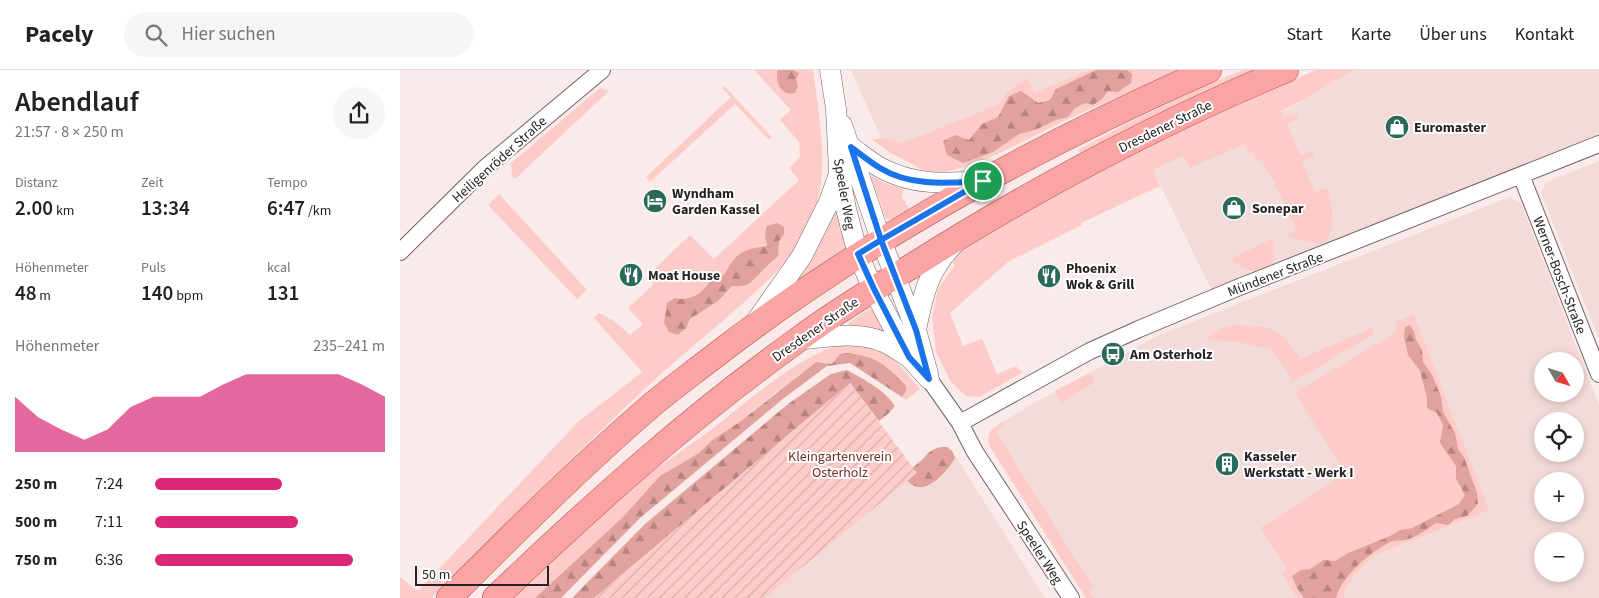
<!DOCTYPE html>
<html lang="de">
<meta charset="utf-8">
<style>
body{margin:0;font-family:"Source Sans 3",sans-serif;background:#f6f6f6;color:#222;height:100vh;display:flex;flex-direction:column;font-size:19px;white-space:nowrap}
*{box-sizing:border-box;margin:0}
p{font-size:16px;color:#767676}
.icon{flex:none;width:28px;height:28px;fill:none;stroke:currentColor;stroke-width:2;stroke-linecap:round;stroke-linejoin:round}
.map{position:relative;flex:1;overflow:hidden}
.sheet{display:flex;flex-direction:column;background:#fff;width:400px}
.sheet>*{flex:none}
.needle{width:32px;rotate:129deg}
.controls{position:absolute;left:1134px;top:282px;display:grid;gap:10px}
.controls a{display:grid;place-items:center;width:50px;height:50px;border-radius:50%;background:#fff;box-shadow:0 2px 8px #0003;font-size:25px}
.scale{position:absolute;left:15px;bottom:12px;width:134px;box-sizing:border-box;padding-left:5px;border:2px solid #272222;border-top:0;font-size:14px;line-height:18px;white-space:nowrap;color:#272222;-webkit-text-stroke:4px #fff;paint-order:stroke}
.pin{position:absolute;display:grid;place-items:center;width:42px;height:42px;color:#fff;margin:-21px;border:2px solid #fff;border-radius:50%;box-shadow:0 1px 5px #0007}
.round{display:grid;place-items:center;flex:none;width:52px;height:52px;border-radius:26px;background:#f6f6f6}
.headline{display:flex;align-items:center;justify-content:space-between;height:85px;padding:0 15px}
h1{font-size:28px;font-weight:600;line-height:38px}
.metrics{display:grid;grid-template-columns:repeat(3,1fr);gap:8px;height:85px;padding:5px 15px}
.metrics div{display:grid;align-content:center}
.metrics b{font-size:21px;font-weight:600}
.metrics small{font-size:14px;font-weight:400}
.metrics p{font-size:14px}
.chart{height:140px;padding:10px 15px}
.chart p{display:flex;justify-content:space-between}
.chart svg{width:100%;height:90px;margin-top:5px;fill:#db2777;opacity:.7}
ul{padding:0 15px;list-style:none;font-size:16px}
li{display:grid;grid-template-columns:80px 60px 1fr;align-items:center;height:38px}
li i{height:12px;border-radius:6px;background:#db2777}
header{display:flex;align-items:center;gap:30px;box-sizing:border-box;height:70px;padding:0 25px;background:#fff;border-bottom:1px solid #e0e0e0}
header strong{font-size:24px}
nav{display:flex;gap:28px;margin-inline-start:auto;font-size:18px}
.search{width:350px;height:45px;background:#f6f6f6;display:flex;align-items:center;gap:12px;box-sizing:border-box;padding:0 18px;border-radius:28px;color:#767676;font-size:19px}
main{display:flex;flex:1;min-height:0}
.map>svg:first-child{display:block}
.built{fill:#f3dbd9;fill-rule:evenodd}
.grass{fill:#fdccc8}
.forest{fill:url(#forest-firs)}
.garden{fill:url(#garden-furrows)}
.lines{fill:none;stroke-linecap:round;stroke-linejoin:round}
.minor-casing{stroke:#716463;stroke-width:18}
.tertiary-casing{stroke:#716463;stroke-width:21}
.primary-casing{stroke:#b05050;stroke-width:26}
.minor{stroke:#fff;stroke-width:16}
.tertiary{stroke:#fff;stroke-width:20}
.primary{stroke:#fba4a4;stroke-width:25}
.route-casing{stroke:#fff;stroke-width:10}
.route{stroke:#1a73e8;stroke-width:6}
.labels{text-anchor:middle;stroke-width:4;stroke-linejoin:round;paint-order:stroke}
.street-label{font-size:14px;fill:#272222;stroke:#fff}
.poi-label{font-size:14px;font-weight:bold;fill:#272222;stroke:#fff;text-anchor:start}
.park-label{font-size:14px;fill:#772b2b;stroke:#fff}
</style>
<header>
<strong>Pacely</strong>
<div class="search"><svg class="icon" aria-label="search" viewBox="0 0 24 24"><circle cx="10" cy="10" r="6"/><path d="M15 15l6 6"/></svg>Hier suchen</div>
<nav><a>Start</a><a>Karte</a><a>Über uns</a><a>Kontakt</a></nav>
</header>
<main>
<section class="sheet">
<div class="headline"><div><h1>Abendlauf</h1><p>21:57 · 8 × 250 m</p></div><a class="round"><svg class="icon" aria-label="share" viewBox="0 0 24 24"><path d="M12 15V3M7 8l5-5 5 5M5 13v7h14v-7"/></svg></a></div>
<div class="metrics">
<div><p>Distanz</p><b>2.00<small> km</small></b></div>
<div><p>Zeit</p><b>13:34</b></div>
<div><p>Tempo</p><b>6:47<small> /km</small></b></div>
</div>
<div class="metrics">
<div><p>Höhenmeter</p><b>48<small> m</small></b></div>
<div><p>Puls</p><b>140<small> bpm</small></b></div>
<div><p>kcal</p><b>131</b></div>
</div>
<div class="chart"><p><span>Höhenmeter</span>235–241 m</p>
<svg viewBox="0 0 160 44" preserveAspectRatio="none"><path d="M0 44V17L10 27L20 33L30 38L40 33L50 22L60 17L70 17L80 17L90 11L100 6L110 6L120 6L130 6L140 6L150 11L160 17V44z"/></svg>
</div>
<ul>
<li><b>250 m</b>7:24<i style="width:55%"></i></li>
<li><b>500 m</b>7:11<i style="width:62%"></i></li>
<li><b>750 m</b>6:36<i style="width:86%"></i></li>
</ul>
</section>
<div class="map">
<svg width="1199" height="528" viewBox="0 0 1199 528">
<defs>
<pattern id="forest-firs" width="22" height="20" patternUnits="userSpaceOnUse" patternTransform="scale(1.25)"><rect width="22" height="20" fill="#e1a19d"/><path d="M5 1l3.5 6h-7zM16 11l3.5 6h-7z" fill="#b68380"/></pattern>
<pattern id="garden-furrows" width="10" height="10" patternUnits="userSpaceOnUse" patternTransform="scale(1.25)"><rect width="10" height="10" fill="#fdccc8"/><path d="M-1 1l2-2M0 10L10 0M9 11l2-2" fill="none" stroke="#d9afac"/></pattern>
</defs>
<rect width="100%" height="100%" fill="#faeae9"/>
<path class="built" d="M451,0h262l-209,77 -23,-9z
M956,0h243v65l-387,156 -59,-121 141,-64 51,-32z
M1199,91v178l-58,-146 5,-11z
M1110,127l11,7 78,201v193h-513l-97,-153 -1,-9 3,-7 45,-27 123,-67zM1142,291h33v33h-33zM1142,351h33v33h-33zM1142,411h33v33h-33zM1142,471h33v33h-33z
M551,379l94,149h-280l152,-125z"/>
<path class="grass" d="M354,0h59c6,51 18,99 -1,149 -13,36 -44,61 -71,86 -30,27 -62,52 -91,79 -75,70 -146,142 -219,214h-31v-21l18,14 160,-169 64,-50 -48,-54 5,-5 14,7 17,15 13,-11 -15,-16 26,-24 -7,-8 43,-41 24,24 85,-79 -10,-12 11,-11 -1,-15 -19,-22 11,-10z
M690,0h90c-37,16 -75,32 -112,49 -48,23 -96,54 -150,56l1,-7 -28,-15 -19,-13 9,-2 22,5 95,-38 9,-13 20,-14 7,15z
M843,0h12l-127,58 -47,26 -3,-4c54,-30 109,-57 165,-80z
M916,0h40c-26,11 -48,30 -75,41l3,7 13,-4 1,5 -11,5 13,31 12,-5 2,6 -12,5 13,31 13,-4c3,21 11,40 -6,56l-35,-7 9,-9 -25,-52 -10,-15 -3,1 -6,-10 -3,2 -5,-10 -54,24 -6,-12 -31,14 7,16 -79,37 1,2 -73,36 -59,52 13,33 19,-7 15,35 19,-8 6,7 -42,24 -14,-1 -15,-14 -15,-30 -4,-34 6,-29 16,-23 -1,-8 20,-17 169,-93z
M323,15l49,52 -3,3 -34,-36 -85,78 -4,-5 85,-80 -9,-9z
M200,18l9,3 -94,88 -3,-3 -1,-13z
M472,106l10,6 21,7 -1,8 8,13 -18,11 -2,-2h-4l-15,-42z
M99,124l88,96 -10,9 -89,-94z
M437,137l10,42 -57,39 23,-33 10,-17z
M872,169l2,3 -1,24 -17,7 -22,-11 -2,-4z
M469,239l5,1 11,22 -36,-6 -1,-3z
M1014,245l75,195 -100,39 -17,8 -17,17 -10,16 -1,8h-47l-15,-24 6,-3 -28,-43 73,-46 8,-11 1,-4 -46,-72 1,-4 96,-57 3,-4v-8z
M831,255c38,2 48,-1 69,34l72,-31 1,2 -1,5 -79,47 -20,-32 -43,-10 -4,2 -20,-4 13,-9z
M446,273l34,7 16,11 24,28 -14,11 -4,-3 4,-6 -66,-37 -8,10 -9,-2 -24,12 -8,8 -11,7 -39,32 -30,20 -12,12 -39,23 -38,42 -87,80h-21c36,-36 74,-73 113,-107 28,-23 60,-43 89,-65 37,-29 85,-72 130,-83z
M689,303l6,9 -33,21 -7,-12z
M602,352l3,5 -9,5 97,155 -4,3 5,8h-8l-97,-153c-2,-13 3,-16 13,-23z"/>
<path class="forest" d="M378,0h15l6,3 -3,6 2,7 -3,7c-13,4 -21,-11 -17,-23z
M696,0h31l5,4 -1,9 -13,9 -10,-1 -7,9 -8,5 -8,-2 -10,5 -7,9 -12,3 -21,10 -16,4 -26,18 -30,11 -16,-8 -4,-14 12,-6 14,5 13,-16 16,-7 11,-21 12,-5 17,12 12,-3 6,-11z
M377,153l7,4v7l-5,7 -1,15c-6,5 -12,11 -18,17 -11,11 -11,14 -28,13l-14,15 -28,18 -4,9 -8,7 -9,-3 -5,-9 3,-20 8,-5c15,4 29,-5 36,-19l13,-4c12,-22 18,-26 43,-29l-2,-11 2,-9z
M1010,255l4,7 2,8 6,10 1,12 9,13 9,21 2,16 12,21 3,16 6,8 13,36 1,11 -11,12 -12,3 -7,6 -12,-2c-9,6 -19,14 -31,17 -5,1 -11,0 -15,2 -19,9 -49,35 -54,56h-32l-7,-10 -5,-12 9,-6 9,-1 14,-9 11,1 13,-8 40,-16 13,-7 11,-2 47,-24 6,-9 -9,-16v-13l-16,-23 3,-18 -6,-12 -10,-5v-10l-7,-27 -12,-16 -4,-18 1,-10z
M448,283c6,1 14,2 20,4 15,5 28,18 38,29v5l-4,6 -52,-34 -23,3 -43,32 -144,120 -79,80h-26l87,-80 38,-42 39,-23 12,-12 30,-20 75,-59 16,2 8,-10z
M447,300c16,9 38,20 48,36l-6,7 -10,8 -29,-38 -256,215h-22l73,-74 143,-120 43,-30z
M541,377h6l5,4 3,7c-10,17 -35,44 -50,19 4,-6 7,-9 12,-13 11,-8 9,-13 24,-17z"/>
<path class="garden" d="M450,313l67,90 -152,125h-171z"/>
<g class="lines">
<g class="minor-casing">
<path id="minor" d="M1121,105l78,199
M0,182l85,-84 117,-98
M529,309l31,44 15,29 96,146
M560,353l130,-72 49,-22 98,-41 362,-144"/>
</g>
<g class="tertiary-casing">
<path id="tertiary" d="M430,0l6,39 3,63 7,37 12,45 15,35 36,68 20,22
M442,55l39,115 35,90 12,44
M451,77c10,7 20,16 32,22 33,17 63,14 98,12
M357,250l45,-64 27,-54 10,-28
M516,260c7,-35 12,-60 38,-86
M397,270c29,-3 61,-10 89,3 8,4 15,9 23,14"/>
</g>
<g class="primary-casing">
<path id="primary" d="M49,528c66,-66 133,-133 204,-194 18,-15 37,-29 55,-43 153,-119 324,-213 501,-291
M95,528c95,-91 193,-179 300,-256 37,-28 77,-52 117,-76 119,-75 244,-142 374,-196"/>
</g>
<use href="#minor" class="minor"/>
<use href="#tertiary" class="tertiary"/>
<use href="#primary" class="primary"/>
</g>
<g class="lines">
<g class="route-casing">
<path id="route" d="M583,111l-102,59 35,90 13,49 -20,-22 -35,-68 -16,-35 23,-14 -30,-93c9,7 19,15 29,21 31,19 68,15 103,13"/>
</g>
<use href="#route" class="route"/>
</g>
<defs>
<g id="shop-disc" transform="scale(1.25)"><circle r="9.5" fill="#286958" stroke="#fff"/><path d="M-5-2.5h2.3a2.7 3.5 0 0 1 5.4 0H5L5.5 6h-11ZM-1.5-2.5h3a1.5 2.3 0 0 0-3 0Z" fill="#fff"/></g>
<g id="hotel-disc" transform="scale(1.25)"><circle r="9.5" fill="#286958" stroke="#fff"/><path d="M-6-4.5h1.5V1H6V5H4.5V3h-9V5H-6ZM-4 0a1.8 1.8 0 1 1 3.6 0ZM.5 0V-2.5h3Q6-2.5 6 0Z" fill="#fff"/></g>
<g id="restaurant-disc" transform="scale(1.25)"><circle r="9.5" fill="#286958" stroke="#fff"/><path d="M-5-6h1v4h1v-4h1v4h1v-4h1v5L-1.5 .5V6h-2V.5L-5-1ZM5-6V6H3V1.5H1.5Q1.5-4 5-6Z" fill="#fff"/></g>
<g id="bus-disc" transform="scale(1.25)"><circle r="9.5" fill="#286958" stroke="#fff"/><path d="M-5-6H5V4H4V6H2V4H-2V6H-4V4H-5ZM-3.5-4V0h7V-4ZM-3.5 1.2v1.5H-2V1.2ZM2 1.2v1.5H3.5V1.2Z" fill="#fff"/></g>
<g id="building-disc" transform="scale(1.25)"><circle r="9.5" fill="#286958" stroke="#fff"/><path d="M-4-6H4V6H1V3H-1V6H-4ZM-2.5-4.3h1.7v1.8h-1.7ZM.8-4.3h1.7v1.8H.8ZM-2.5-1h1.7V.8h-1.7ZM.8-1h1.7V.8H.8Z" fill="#fff"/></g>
</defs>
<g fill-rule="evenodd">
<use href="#shop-disc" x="997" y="57"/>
<use href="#hotel-disc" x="255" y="131"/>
<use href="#shop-disc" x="834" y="138"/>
<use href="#restaurant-disc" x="231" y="205"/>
<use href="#restaurant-disc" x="649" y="206"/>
<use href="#bus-disc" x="713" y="284"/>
<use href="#building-disc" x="827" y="394"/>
</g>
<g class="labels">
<g class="street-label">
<text transform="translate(765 56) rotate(-26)" y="5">Dresdener Straße</text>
<text transform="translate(99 89) rotate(-42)" y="5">Heiligenröder Straße</text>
<text transform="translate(445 124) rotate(80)" y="5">Speeler Weg</text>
<text transform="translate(875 204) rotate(-21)" y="5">Mündener Straße</text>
<text transform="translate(1160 205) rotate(69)" y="5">Werner-Bosch-Straße</text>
<text transform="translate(415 259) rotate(-35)" y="5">Dresdener Straße</text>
<text transform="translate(640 482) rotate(57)" y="5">Speeler Weg</text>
</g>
<g class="poi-label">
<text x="1014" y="62">Euromaster</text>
<text x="272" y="128">Wyndham<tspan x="272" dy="16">Garden Kassel</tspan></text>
<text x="852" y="143">Sonepar</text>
<text x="666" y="203">Phoenix<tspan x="666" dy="16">Wok &amp; Grill</tspan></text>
<text x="248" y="210">Moat House</text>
<text x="730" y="289">Am Osterholz</text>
<text x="844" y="391">Kasseler<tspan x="844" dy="16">Werkstatt - Werk I</tspan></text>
</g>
<g class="park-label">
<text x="440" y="391">Kleingartenverein<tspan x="440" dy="16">Osterholz</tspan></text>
</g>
</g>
</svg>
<div class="controls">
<a><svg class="needle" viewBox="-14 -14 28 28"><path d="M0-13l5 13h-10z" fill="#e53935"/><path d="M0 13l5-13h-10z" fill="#767676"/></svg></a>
<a><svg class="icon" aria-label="locate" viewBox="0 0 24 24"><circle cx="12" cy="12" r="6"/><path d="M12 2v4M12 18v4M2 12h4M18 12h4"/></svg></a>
<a>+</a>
<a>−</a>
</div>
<div class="scale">50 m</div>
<div class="pin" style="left:583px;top:111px;background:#1e9e55"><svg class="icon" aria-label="arrive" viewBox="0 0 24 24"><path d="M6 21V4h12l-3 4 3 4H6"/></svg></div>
</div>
</main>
